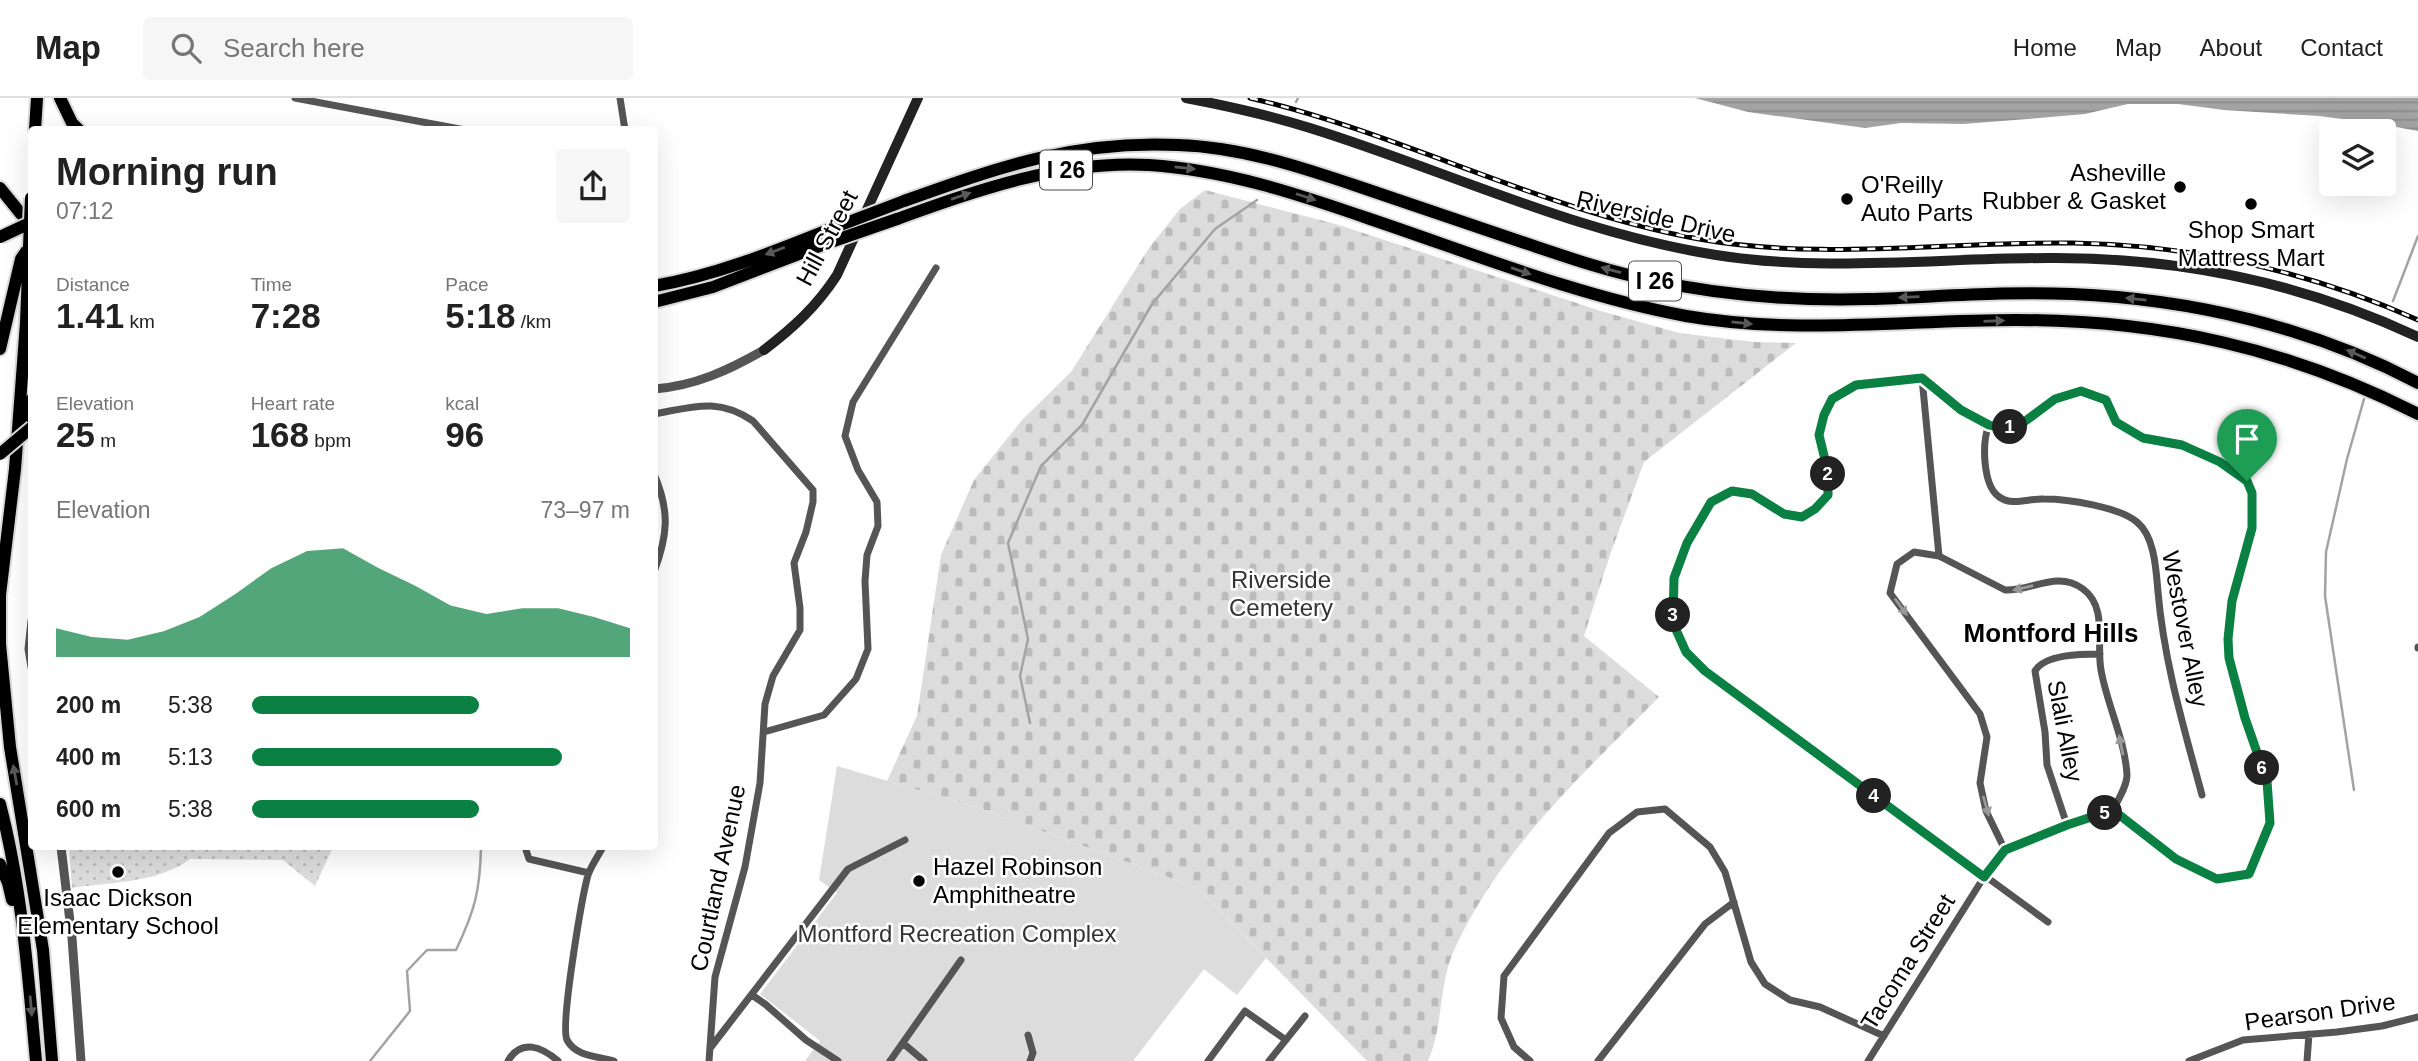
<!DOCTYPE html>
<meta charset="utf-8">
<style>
body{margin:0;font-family:Helvetica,sans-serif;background:#f6f6f6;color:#222;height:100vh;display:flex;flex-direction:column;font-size:26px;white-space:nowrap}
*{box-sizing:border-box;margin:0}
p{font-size:23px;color:#767676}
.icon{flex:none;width:38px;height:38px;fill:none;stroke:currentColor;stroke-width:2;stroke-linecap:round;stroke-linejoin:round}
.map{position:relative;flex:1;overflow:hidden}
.drawer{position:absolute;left:28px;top:28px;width:630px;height:724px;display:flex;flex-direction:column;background:#fff;border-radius:7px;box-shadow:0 7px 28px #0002}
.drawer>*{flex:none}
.controls{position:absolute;left:2319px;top:21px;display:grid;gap:14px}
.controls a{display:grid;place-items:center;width:77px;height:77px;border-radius:7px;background:#fff;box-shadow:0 7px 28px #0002;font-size:35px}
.pin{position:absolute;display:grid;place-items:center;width:60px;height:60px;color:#fff;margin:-72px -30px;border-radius:50% 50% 50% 0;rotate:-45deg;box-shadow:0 0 7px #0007}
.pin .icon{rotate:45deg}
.km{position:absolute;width:35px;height:35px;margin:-18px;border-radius:50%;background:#222;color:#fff;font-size:19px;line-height:35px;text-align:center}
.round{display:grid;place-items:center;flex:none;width:74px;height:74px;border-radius:7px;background:#f6f6f6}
.head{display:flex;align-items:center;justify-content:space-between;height:119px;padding:0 28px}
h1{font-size:38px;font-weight:700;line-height:52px}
.figures{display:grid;grid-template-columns:repeat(3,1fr);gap:10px;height:119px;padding:7px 28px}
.figures div{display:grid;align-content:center}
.figures b{font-size:35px;font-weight:700}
.figures small{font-size:19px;font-weight:400}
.figures p{font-size:19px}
.chart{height:196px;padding:14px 28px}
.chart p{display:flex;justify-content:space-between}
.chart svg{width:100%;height:126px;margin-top:7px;fill:#0b8043;opacity:.7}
ul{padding:0 28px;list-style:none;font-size:23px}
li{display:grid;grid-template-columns:112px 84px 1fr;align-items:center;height:52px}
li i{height:18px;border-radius:9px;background:#0b8043}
header{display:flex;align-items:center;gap:42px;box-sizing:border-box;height:98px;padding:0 35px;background:#fff;border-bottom:2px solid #e0e0e0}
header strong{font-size:33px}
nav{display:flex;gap:38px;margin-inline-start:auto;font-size:24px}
.search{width:490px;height:63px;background:#f6f6f6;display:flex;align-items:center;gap:18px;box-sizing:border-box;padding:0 24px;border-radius:7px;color:#767676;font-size:26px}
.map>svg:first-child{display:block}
.grass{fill:url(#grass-dots)}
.cemetery{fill:url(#cemetery-stones)}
.park{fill:#dcdcdc}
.water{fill:url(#water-rules)}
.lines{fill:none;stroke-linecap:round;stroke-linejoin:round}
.stream{stroke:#a3a3a3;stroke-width:2.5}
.motorway-casing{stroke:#dbdbdb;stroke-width:16}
.minor{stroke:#555;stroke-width:7}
.tertiary{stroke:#555;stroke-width:9}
.secondary{stroke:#222;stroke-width:10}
.motorway{stroke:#000;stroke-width:12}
.rail-casing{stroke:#000;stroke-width:5}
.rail{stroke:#fff;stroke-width:2.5;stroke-dasharray:8;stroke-linecap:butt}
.motorway-bridge-casing{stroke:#dbdbdb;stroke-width:16;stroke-linecap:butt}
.motorway-bridge{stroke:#000;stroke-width:12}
.oneway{fill:#595959}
.oneway2{fill:#999}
.route-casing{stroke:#fff;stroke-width:14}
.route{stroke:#0b8043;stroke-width:9}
.poi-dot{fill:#000;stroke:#fff;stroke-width:2.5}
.labels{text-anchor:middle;stroke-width:5;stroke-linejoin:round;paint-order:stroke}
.shield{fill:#fff;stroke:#4c4c4c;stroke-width:2}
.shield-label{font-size:23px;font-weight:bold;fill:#000}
.poi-label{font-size:24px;fill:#000;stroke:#fff;text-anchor:start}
.street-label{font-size:24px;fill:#000;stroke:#fff}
.park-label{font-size:24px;fill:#333;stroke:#fff}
.neighbourhood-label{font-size:26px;font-weight:bold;fill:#000;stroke:#fff}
</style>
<header>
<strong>Map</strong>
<div class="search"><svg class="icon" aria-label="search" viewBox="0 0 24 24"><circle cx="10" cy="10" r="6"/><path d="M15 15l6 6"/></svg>Search here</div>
<nav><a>Home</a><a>Map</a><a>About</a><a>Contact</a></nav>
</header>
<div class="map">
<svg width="2418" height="963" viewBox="0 0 2418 963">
<defs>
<pattern id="grass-dots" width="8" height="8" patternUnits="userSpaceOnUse" patternTransform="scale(1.75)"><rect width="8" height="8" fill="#dcdcdc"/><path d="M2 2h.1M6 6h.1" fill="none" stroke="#bbb" stroke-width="1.8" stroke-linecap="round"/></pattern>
<pattern id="cemetery-stones" width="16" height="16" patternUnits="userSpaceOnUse" patternTransform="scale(1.75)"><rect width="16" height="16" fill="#dcdcdc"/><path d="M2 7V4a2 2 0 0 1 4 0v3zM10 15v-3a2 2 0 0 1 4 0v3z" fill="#bbb"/></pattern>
<pattern id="water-rules" width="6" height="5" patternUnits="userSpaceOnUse" patternTransform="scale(1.75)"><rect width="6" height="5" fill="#a3a3a3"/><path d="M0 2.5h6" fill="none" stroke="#8b8b8b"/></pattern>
</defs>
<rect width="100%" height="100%" fill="#fff"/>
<path class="grass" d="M69,749h264l-18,39 -32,-26 -93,-1c-31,24 -80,23 -118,29z"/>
<path class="cemetery" d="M1205,92l134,35 262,86 78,22 75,9 42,1 -152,119 -34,93 -26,81 75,61c-76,77 -158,151 -204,251 -17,36 -11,76 -27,113h-61l-169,-173 -219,-80 -92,-27 30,-65 24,-161 33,-75 48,-60 49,-48 78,-124 31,-39z"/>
<path class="park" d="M837,668l142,42 219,80 68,70 -29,37 -33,-26 -71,92h-328l15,-20 -60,-47 77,-101 -18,-13z"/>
<path class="water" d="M1695,0h723v33l-43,-8 -56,-7 -95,-6 -46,-6h-50l-43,10 -46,4 -76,6 -62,-1 -36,5 -117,-16z"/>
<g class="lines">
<path class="stream" d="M1296,4l2,-4
M2393,203l25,-65
M1030,625l-10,-47 8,-37 -20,-96 33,-77 41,-41 70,-121 63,-75 42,-29
M2354,692l-29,-194 1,-44 21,-93 17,-60
M370,963l40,-50 -3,-40 20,-21h29c19,-40 24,-59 25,-103"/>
<g class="motorway-casing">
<path id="motorway" d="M60,0l12,25 7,7
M35,32l2,-32
M0,90l21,26 11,8
M904,103c95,-34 171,-61 274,-56 63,2 123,22 182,42 52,18 104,35 156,53 45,15 89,31 135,40 72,16 144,21 218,19 67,-2 135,-8 203,-5 119,5 240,33 346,89
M897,121c81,-29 164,-59 252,-54 77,5 149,29 221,54 104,35 208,77 316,97 110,19 219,4 330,4 145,0 272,28 402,94
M29,149l-3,76 -11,146 -15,126v49l10,103 33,203 9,111
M654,188c64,-11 124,-36 184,-60
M654,204l59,-15 112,-43
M0,251l21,-90 7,-10
M25,334l7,-33
M0,706c22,84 28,171 36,257
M0,766l8,19 4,17"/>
</g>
<path class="minor" d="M295,0l170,32
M620,0l5,32
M1922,280l17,178
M654,316c39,-7 64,-17 99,7l60,69v12l-7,30 -12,31 6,45v22l-27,46 -8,28 -5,79 -15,84 -30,110 -6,84
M1989,327c-5,12 -5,25 -4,37 1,11 4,27 13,34 13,11 31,2 46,3 24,0 75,8 93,23 18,15 19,48 21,70 6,70 26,136 44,203
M654,376c16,37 14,61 0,98
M2418,549v1
M764,634l60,-17 32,-36 12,-30 -3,-68 2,-26 11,-29 -1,-24 -19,-32 -13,-34 8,-34 83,-134
M2067,727l-20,-60 -2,-33 -10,-61c10,-17 47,-17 65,-17
M525,749l4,12 60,14
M603,749c-5,9 -12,19 -15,28 -6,22 -28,150 -21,165 9,17 31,16 47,21
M2048,824l-343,-251 -19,-19 -13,-29 1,-45 13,-35 24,-41 22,-11 19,2 32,21 18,3 13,-8 13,-14v-22l-9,-38 4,-20 9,-16 24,-14 66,-7 39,32 28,15 12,3 23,-6 31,-23 26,-8 25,9 10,22 27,16 39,7 38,17 27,19 5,12v35l-20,73 -5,39 2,18 16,60 22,63 3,42 -21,51 -32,5 -41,-20 -63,-49
M752,897l13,9 41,36 32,21
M1028,937l5,18 -3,8
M904,946l20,17
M711,949l137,-178 57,-29
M508,963c13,-23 34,-14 50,0
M890,963l71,-101
M1208,963l37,-50 41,29
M1269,963l36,-45
M1530,963l-16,-14 -13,-29 3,-42 105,-143 28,-21 28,-3 45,38 15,25 26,90 14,22 25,16 30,7 64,29
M1598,963l107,-137 29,-22
M1868,963l116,-184 21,-27 62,-25 46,-15c5,-10 14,-24 14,-35 -2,-36 -20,-70 -26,-105 -5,-26 7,-63 -18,-81 -25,-19 -52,2 -78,1l-66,-34 -25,-4 -17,12 -7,29 90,121 7,23 -7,46 6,28 19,39
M2189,963l54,-21 94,-8 45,-6 36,-9
M2307,963l2,-27"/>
<path class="tertiary" d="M654,291c41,-3 75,-19 110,-39
M32,523l-3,28 3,18
M61,749l11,91 9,123"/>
<path class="secondary" d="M1186,0c42,8 83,17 124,30 135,42 265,105 406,127 105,17 225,3 332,3 129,-1 253,24 370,79
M764,252c29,-22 53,-44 73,-75l81,-177"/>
<use href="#motorway" class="motorway"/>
<g class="rail-casing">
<path id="rail" d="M1250,0c153,36 294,113 449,141 123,22 249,2 374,4 120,2 235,28 345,77"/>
</g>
<use href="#rail" class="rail"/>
<g class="motorway-bridge-casing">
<path id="motorway-bridge" d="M838,128l66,-25
M0,139l32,-15
M825,146l72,-25
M29,149l2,-49
M0,356l32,-27"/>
</g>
<use href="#motorway-bridge" class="motorway-bridge"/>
</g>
<defs><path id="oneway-solid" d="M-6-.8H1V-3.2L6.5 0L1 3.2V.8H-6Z" transform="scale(1.75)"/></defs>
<g class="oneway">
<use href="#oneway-solid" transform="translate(1185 70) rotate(6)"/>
<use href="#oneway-solid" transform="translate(961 98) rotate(-19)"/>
<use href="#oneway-solid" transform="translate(1306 99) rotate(18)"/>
<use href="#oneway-solid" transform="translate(775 153) rotate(159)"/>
<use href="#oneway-solid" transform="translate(1611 172) rotate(-165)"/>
<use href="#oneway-solid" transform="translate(1521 173) rotate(19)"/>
<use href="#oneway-solid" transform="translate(1909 199) rotate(178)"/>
<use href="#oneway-solid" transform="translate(2136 201) rotate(-174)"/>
<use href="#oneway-solid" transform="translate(1994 223) rotate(-2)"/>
<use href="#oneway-solid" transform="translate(1742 225) rotate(6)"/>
<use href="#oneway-solid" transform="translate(2356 256) rotate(-157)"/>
<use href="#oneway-solid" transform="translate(15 677) rotate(-100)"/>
<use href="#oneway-solid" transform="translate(31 908) rotate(85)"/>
</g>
<g class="oneway2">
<use href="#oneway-solid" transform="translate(2023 490) rotate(167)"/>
<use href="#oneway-solid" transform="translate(1901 509) rotate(54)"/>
<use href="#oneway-solid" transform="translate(2121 647) rotate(-101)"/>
<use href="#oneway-solid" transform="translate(1986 708) rotate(74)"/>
</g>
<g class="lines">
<g class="route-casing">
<path id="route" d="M1922,280l39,32 28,15 12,3 23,-6 31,-23 26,-8 25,9 10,22 27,16 39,7 38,17 27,19 5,12v35l-20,73 -4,38 1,19 16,60 22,63 3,42 -21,51 -32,5 -41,-20 -63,-49 -46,15 -62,25 -21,27 -279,-206 -19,-19 -13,-29 1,-45 13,-35 24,-41 21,-11 20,3 32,20 18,3 13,-8 13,-14v-23l-9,-37 5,-20 8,-16 24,-14z"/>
</g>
<use href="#route" class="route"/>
</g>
<g class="poi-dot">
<circle cx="2180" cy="89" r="7"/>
<circle cx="1847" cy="101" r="7"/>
<circle cx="2251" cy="106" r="7"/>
<circle cx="118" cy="774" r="7"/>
<circle cx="919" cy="783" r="7"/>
</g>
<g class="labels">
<g class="shield">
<rect x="1040" y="52.5" width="52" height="39" rx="5"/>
<rect x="1629" y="163.5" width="52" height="39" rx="5"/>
</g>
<g class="shield-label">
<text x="1066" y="80">I 26</text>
<text x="1655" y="191">I 26</text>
</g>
<g class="poi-label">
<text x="2166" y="83" text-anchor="end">Asheville<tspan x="2166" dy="28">Rubber &amp; Gasket</tspan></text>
<text x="1861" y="95">O'Reilly<tspan x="1861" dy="28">Auto Parts</tspan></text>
<text x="2251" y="140" text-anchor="middle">Shop Smart<tspan x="2251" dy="28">Mattress Mart</tspan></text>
<text x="933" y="777">Hazel Robinson<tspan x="933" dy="28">Amphitheatre</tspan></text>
<text x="118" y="808" text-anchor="middle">Isaac Dickson<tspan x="118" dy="28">Elementary School</tspan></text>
</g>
<g class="street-label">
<text transform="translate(1656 119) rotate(13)" y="8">Riverside Drive</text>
<text transform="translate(827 140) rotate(-62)" y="8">Hill Street</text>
<text transform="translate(2185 531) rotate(79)" y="8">Westover Alley</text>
<text transform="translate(2065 633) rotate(79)" y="8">Slali Alley</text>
<text transform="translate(718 780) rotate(-78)" y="8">Courtland Avenue</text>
<text transform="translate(1908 864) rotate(-58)" y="8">Tacoma Street</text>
<text transform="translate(2320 914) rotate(-8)" y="8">Pearson Drive</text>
</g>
<g class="park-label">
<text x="1281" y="490">Riverside<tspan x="1281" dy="28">Cemetery</tspan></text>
<text x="957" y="844">Montford Recreation Complex</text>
</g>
<g class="neighbourhood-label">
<text x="2051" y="544">Montford Hills</text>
</g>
</g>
</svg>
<div class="controls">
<a><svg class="icon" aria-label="layers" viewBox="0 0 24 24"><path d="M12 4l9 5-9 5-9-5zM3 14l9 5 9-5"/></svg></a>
</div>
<div class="pin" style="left:2247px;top:383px;background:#1e9e55"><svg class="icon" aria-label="arrive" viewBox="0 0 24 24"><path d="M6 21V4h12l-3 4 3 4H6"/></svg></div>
<b class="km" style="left:2010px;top:329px">1</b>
<b class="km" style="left:1828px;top:376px">2</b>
<b class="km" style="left:1673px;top:517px">3</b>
<b class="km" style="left:1874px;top:698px">4</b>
<b class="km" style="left:2105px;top:715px">5</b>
<b class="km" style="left:2262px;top:670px">6</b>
<section class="drawer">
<div class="head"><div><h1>Morning run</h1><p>07:12</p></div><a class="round"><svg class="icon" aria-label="share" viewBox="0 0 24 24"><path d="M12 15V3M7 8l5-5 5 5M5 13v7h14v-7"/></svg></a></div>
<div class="figures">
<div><p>Distance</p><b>1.41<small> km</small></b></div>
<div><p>Time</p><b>7:28</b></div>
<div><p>Pace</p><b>5:18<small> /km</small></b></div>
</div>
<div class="figures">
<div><p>Elevation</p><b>25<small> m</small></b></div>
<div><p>Heart rate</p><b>168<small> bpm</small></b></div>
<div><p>kcal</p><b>96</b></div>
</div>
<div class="chart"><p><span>Elevation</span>73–97 m</p>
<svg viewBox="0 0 160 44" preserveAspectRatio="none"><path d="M0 44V34L10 37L20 38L30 35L40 30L50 22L60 13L70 7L80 6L90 13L100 19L110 26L120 29L130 27L140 27L150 30L160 34V44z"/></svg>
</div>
<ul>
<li><b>200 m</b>5:38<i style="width:60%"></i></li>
<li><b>400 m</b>5:13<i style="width:82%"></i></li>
<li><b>600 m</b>5:38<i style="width:60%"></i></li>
</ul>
</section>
</div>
